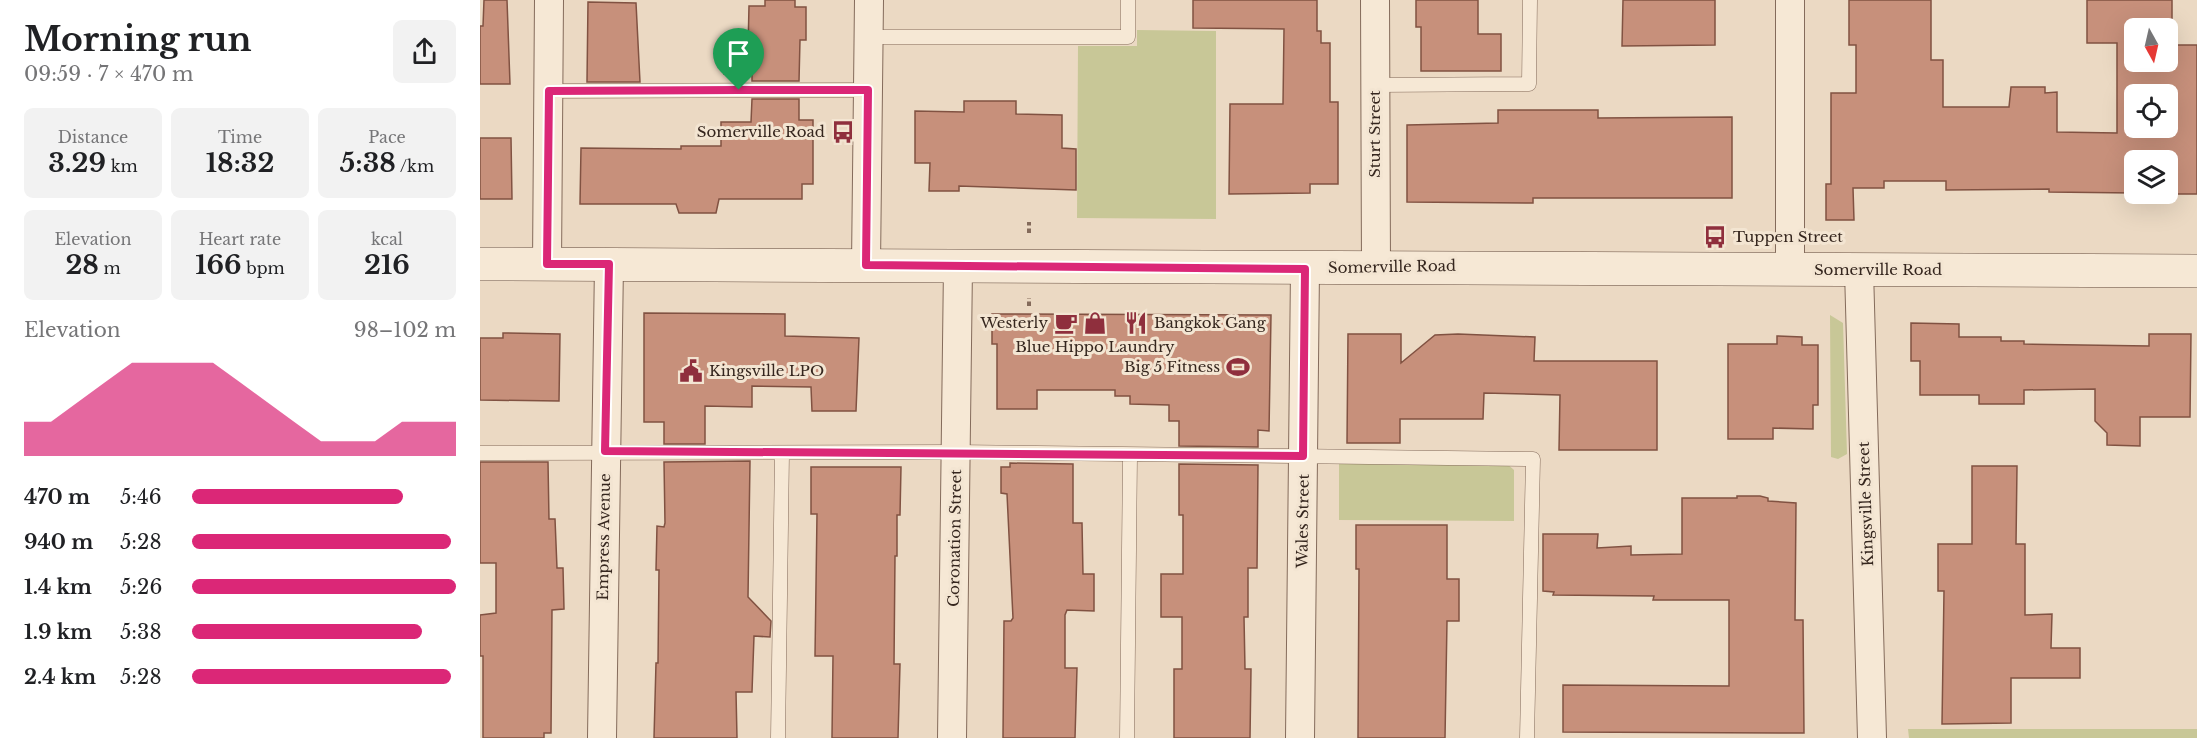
<!DOCTYPE html>
<meta charset="utf-8">
<style>
body{margin:0;font-family:"Libre Baskerville",serif;background:#f2f2f2;color:#202124;height:100vh;display:flex;flex-direction:column;font-size:22px;white-space:nowrap}
*{box-sizing:border-box;margin:0}
p{font-size:20px;color:#757577}
.icon{flex:none;width:33px;height:33px;fill:none;stroke:currentColor;stroke-width:2;stroke-linecap:round;stroke-linejoin:round}
.map{position:relative;flex:1;overflow:hidden}
.details{display:flex;flex-direction:column;background:#fff;width:480px}
.details>*{flex:none}
.needle{width:39px;rotate:172deg}
.controls{position:absolute;left:1644px;top:18px;display:grid;gap:12px}
.controls a{display:grid;place-items:center;width:54px;height:54px;border-radius:9px;background:#fff;box-shadow:0 6px 24px #0002;font-size:30px}
.pin{position:absolute;display:grid;place-items:center;width:51px;height:51px;color:#fff;margin:-62px -26px;border-radius:50% 50% 50% 0;rotate:-45deg;box-shadow:0 0 6px #0007}
.pin .icon{rotate:45deg}
.round{display:grid;place-items:center;flex:none;width:63px;height:63px;border-radius:9px;background:#f2f2f2}
.head{display:flex;align-items:center;justify-content:space-between;height:102px;padding:0 24px}
h1{font-size:33px;font-weight:800;line-height:45px}
.stats{display:grid;grid-template-columns:repeat(3,1fr);gap:9px;height:102px;padding:6px 24px}
.stats div{display:grid;align-content:center;border-radius:9px;background:#f2f2f2;text-align:center}
.stats b{font-size:26px;font-weight:800}
.stats small{font-size:16px;font-weight:400}
.stats p{font-size:16px}
.chart{height:168px;padding:12px 24px}
.chart p{display:flex;justify-content:space-between}
.chart svg{width:100%;height:108px;margin-top:6px;fill:#db2777;opacity:.7}
ul{padding:0 24px;list-style:none;font-size:20px}
li{display:grid;grid-template-columns:96px 72px 1fr;align-items:center;height:45px}
li i{height:15px;border-radius:8px;background:#db2777}
main{display:flex;flex:1;min-height:0}
.map>svg:first-child{display:block}
.green{fill:#c8c797}
.building{fill:#c7907b;stroke:#815242;stroke-width:1.5;fill-rule:evenodd}
.lines{fill:none;stroke-linecap:round;stroke-linejoin:round}
.service-casing{stroke:#846b5b;stroke-width:15}
.minor-casing{stroke:#846b5b;stroke-width:30}
.secondary-casing{stroke:#654c3e;stroke-width:34}
.path{stroke:#846b5b;stroke-width:4;stroke-dasharray:4.5 3;stroke-linecap:butt}
.service{stroke:#f6e8d5;stroke-width:14}
.minor{stroke:#f6e8d5;stroke-width:28}
.secondary{stroke:#f6e8d5;stroke-width:33}
.route-casing{stroke:#fff;stroke-width:12}
.route{stroke:#db2777;stroke-width:8}
.labels{text-anchor:middle;stroke-width:6;stroke-linejoin:round;paint-order:stroke}
.poi-label{font-size:15px;fill:#35261e;stroke:#f3e5d2;text-anchor:end}
.street-label{font-size:15px;fill:#35261e;stroke:#f3e5d2}
</style>
<main>
<section class="details">
<div class="head"><div><h1>Morning run</h1><p>09:59 · 7 × 470 m</p></div><a class="round"><svg class="icon" aria-label="share" viewBox="0 0 24 24"><path d="M12 15V3M7 8l5-5 5 5M5 13v7h14v-7"/></svg></a></div>
<div class="stats">
<div><p>Distance</p><b>3.29<small> km</small></b></div>
<div><p>Time</p><b>18:32</b></div>
<div><p>Pace</p><b>5:38<small> /km</small></b></div>
</div>
<div class="stats">
<div><p>Elevation</p><b>28<small> m</small></b></div>
<div><p>Heart rate</p><b>166<small> bpm</small></b></div>
<div><p>kcal</p><b>216</b></div>
</div>
<div class="chart"><p><span>Elevation</span>98–102 m</p>
<svg viewBox="0 0 160 44" preserveAspectRatio="none"><path d="M0 44V30L10 30L20 22L30 14L40 6L50 6L60 6L70 6L80 14L90 22L100 30L110 38L120 38L130 38L140 30L150 30L160 30V44z"/></svg>
</div>
<ul>
<li><b>470 m</b>5:46<i style="width:80%"></i></li>
<li><b>940 m</b>5:28<i style="width:98%"></i></li>
<li><b>1.4 km</b>5:26<i style="width:100%"></i></li>
<li><b>1.9 km</b>5:38<i style="width:87%"></i></li>
<li><b>2.4 km</b>5:28<i style="width:98%"></i></li>
</ul>
</section>
<div class="map">
<svg width="1717" height="738" viewBox="0 0 1717 738">
<rect width="100%" height="100%" fill="#ebd9c3"/>
<path class="green" d="M657,30l79,1v188l-139,-1 1,-172h59z
M1350,315l13,8 4,131 -9,5 -7,-2z
M859,461l166,1 9,8v51l-175,-1z
M1428,729h289v9h-288z"/>
<path class="building" d="M4,0h23l3,84h-30v-58h3z
M285,0h30v7h11v33h-6l-1,41h-47v-7h-28v-25h24l1,-43h16z
M713,0h124v31h4v12h9v59h8v82h-28v9l-81,1 1,-90h53l1,-75 -91,-1z
M936,0h62v34h23v37h-80v-44h-5z
M1143,0h92v45l-93,1z
M1369,0h82v60h12v47h66l2,-20h34v6l12,-1v40l60,1v-90h-30v-43h85v45h25v149h-52h23v-34h-34v33l-85,-1v-3l-103,1v-9h-62v7h-31l1,32h-28v-36h5v-91h25v-48h-7zM1654,28h34v34h-34zM1654,94h34v34h-34z
M108,2l48,1 4,79h-53z
M272,99h47v21h14v64h-11v15h-83l-3,14h-37l-3,-9h-96l1,-56 100,1v-3h40v-24h30z
M484,101h52v13l46,1v33l14,1v41l-117,-4v5h-30l1,-28h-15v-52l49,1z
M1018,110h100v8l134,-1v81h-199v5l-126,-1v-77l91,-2z
M0,138h31l1,61h-32z
M164,313l141,1v22l74,2 -3,73h-44l-1,-24 -59,-1v21l-47,-1v38h-41v-22h-20z
M512,314l279,1 -2,116 -11,-1v17l-79,-1v-25h-10v-16l-39,-1v-8h-15v-6h-78v19h-40v-65h-5z
M1431,323l48,1v13h42v4h23v3l125,2v-12h42l-1,83h-50v29l-33,-1v-12l-12,-12v-32l-71,1v14h-45v-9h-59v-34h-9z
M23,333l57,1 -1,67 -79,-1v-62h23z
M868,334h53v29l34,-28 23,-1 77,3 -1,24h123v89h-98l1,-55 -76,-2 -1,26h-83v24h-53z
M1297,336l25,1v8h16v60h-5v24l-40,-1v11h-45v-95h49z
M270,461l-2,136 23,24 -1,16 -16,-1 -2,56h-16l1,46h-83l2,-75h2l1,-93h-3l1,-44 7,1 1,-4 -1,-61z
M0,462h68l1,57h6l2,49h6l1,41 -12,1 -1,123h-7v5h-61v-82h-3v-41l16,-2v-50h-16z
M530,463l63,1v59h9l1,51h11v37l-27,-1 -2,5v53h12l-2,70h-72l1,-117h7l2,-3 -6,-124 -6,-1v-26h9z
M699,464l79,1 -1,103h-9v49h-4l1,52h6l-1,69h-76v-69h8v-52h-21v-43h22v-59h-4z
M1492,466h45l-1,78h9v71l27,-1 -1,34h29v30h-69v45l-69,1 2,-133h-6v-47h34z
M331,467h90l-1,48h-3v41h-2l-1,108h6l-2,74h-66l1,-82h-18l2,-142h-6z
M1257,496h23l8,2v3l28,2 -1,117h8l1,113 -241,-1v-47l166,1v-86h-76l1,-4 -101,-1 1,-3 -11,-1v-57h55l-1,14 34,-2v9l51,-1v-56h55z
M876,525h91v54h12v42h-12l-2,117h-87l1,-169h-3z"/>
<g class="lines">
<g class="service-casing">
<path id="service" d="M389,37h259v-37
M895,85l154,-1 1,-84
M69,91l319,-1
M0,453l476,-1 577,7 -6,279
M298,738l4,-285
M647,738l3,-282"/>
</g>
<g class="minor-casing">
<path id="minor" d="M895,0l1,268
M67,264l2,-264
M386,265l3,-265
M1310,269v-269
M1379,270l13,468
M122,738l7,-474
M472,738l6,-472
M820,738l5,-469"/>
</g>
<g class="secondary-casing">
<path id="secondary" d="M0,264l1717,7"/>
</g>
<path class="path" d="M549,233v-11
M549,306v-8"/>
<use href="#service" class="service"/>
<use href="#minor" class="minor"/>
<use href="#secondary" class="secondary"/>
</g>
<g class="lines">
<g class="route-casing">
<path id="route" d="M259,90h129l-2,175 439,4 -2,187 -698,-5 4,-187h-62l2,-173z"/>
</g>
<use href="#route" class="route"/>
</g>
<defs>
<g id="bus-bare" transform="scale(1.8)"><path d="M-5-6H5V4H4V6H2V4H-2V6H-4V4H-5ZM-3.5-4V0h7V-4ZM-3.5 1.2v1.5H-2V1.2ZM2 1.2v1.5H3.5V1.2Z" fill="#8f2f3d" stroke="#f3e5d2" stroke-width="2.5" paint-order="stroke"/></g>
<g id="cafe-bare" transform="scale(1.8)"><path d="M-5.5-4.5H6V0H3Q3 3.5 0 3.5H-2.5Q-5.5 3.5-5.5 0ZM3-3.2v2h1.7v-2ZM-6 4.5H4V6H-6Z" fill="#8f2f3d" stroke="#f3e5d2" stroke-width="2.5" paint-order="stroke"/></g>
<g id="shop-bare" transform="scale(1.8)"><path d="M-5-2.5h2.3a2.7 3.5 0 0 1 5.4 0H5L5.5 6h-11ZM-1.5-2.5h3a1.5 2.3 0 0 0-3 0Z" fill="#8f2f3d" stroke="#f3e5d2" stroke-width="2.5" paint-order="stroke"/></g>
<g id="restaurant-bare" transform="scale(1.8)"><path d="M-5-6h1v4h1v-4h1v4h1v-4h1v5L-1.5 .5V6h-2V.5L-5-1ZM5-6V6H3V1.5H1.5Q1.5-4 5-6Z" fill="#8f2f3d" stroke="#f3e5d2" stroke-width="2.5" paint-order="stroke"/></g>
<g id="stadium-bare" transform="scale(1.8)"><path d="M0-5a6.5 5 0 1 0 0 10a6.5 5 0 1 0 0-10ZM-3.5-1.8h7v3.6h-7Z" fill="#8f2f3d" stroke="#f3e5d2" stroke-width="2.5" paint-order="stroke"/></g>
<g id="civic-bare" transform="scale(1.8)"><path d="M-.6-6.5H3V-4.5H.6V-3L4-1V1h2V6H-6V1h2V-1L-.6-3ZM-1.2 2.5V6h2.4V2.5Z" fill="#8f2f3d" stroke="#f3e5d2" stroke-width="2.5" paint-order="stroke"/></g>
</defs>
<g fill-rule="evenodd">
<use href="#bus-bare" x="363" y="132"/>
<use href="#bus-bare" x="1235" y="237"/>
<use href="#cafe-bare" x="586" y="323"/>
<use href="#shop-bare" x="615" y="323"/>
<use href="#restaurant-bare" x="656" y="323"/>
<use href="#stadium-bare" x="758" y="367"/>
<use href="#civic-bare" x="211" y="371"/>
</g>
<g class="labels">
<g class="poi-label">
<text x="345" y="137">Somerville Road</text>
<text x="1253" y="242" text-anchor="start">Tuppen Street</text>
<text x="568" y="328">Westerly</text>
<text x="674" y="328" text-anchor="start">Bangkok Gang</text>
<text x="615" y="352" text-anchor="middle">Blue Hippo Laundry</text>
<text x="740" y="372">Big 5 Fitness</text>
<text x="229" y="376" text-anchor="start">Kingsville LPO</text>
</g>
<g class="street-label">
<text transform="translate(895 134) rotate(-90)" y="5">Sturt Street</text>
<text transform="translate(912 267) rotate(-1)" y="5">Somerville Road</text>
<text x="1398" y="275">Somerville Road</text>
<text transform="translate(1386 504) rotate(-92)" y="5">Kingsville Street</text>
<text transform="translate(823 521) rotate(-89)" y="5">Wales Street</text>
<text transform="translate(124 537) rotate(-89)" y="5">Empress Avenue</text>
<text transform="translate(475 538) rotate(-89)" y="5">Coronation Street</text>
</g>
</g>
</svg>
<div class="controls">
<a><svg class="needle" viewBox="-14 -14 28 28"><path d="M0-13l5 13h-10z" fill="#e53935"/><path d="M0 13l5-13h-10z" fill="#757577"/></svg></a>
<a><svg class="icon" aria-label="locate" viewBox="0 0 24 24"><circle cx="12" cy="12" r="6"/><path d="M12 2v4M12 18v4M2 12h4M18 12h4"/></svg></a>
<a><svg class="icon" aria-label="layers" viewBox="0 0 24 24"><path d="M12 4l9 5-9 5-9-5zM3 14l9 5 9-5"/></svg></a>
</div>
<div class="pin" style="left:259px;top:90px;background:#1e9e55"><svg class="icon" aria-label="arrive" viewBox="0 0 24 24"><path d="M6 21V4h12l-3 4 3 4H6"/></svg></div>
</div>
</main>
